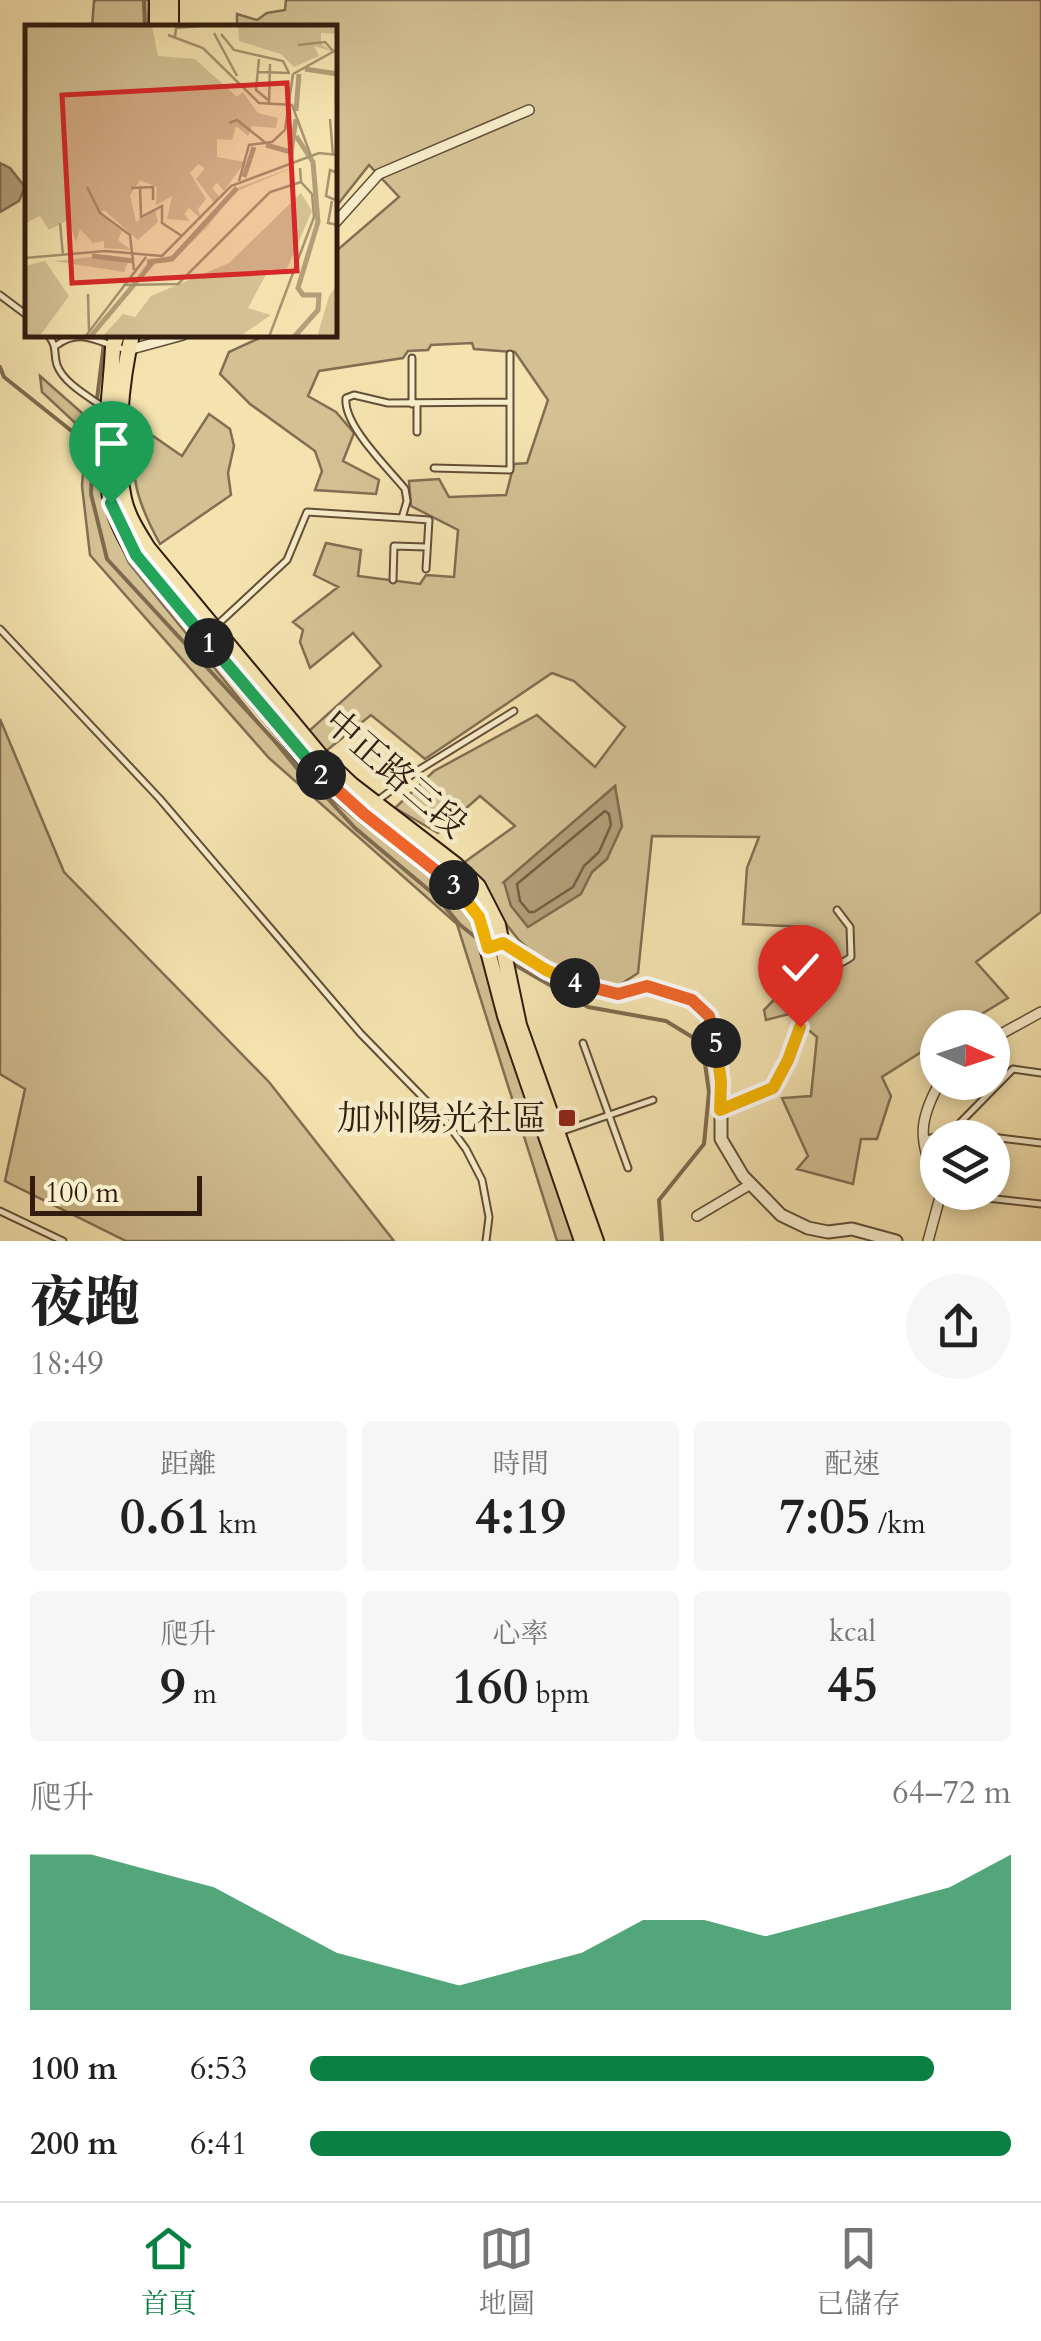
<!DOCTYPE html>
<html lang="zh-TW">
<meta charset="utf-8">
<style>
body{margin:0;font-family:Cardo,"Noto Serif TC",serif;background:#f6f6f6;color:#222;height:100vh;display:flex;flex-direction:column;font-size:38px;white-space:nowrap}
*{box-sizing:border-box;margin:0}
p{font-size:32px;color:#767676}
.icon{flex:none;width:55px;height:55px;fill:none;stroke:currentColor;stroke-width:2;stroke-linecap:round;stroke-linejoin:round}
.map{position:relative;height:1241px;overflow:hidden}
.side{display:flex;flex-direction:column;background:#fff;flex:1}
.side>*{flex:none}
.needle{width:65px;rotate:93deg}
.tools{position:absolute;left:920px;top:1010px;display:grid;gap:20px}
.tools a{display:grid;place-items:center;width:90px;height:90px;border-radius:50%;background:#fff;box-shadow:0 5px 15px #0003;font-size:50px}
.scale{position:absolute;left:30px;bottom:25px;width:172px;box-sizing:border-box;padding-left:10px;border:5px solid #311c0f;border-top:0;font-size:28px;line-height:35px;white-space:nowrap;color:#311c0f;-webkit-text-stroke:8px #f8edcb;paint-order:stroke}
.pin{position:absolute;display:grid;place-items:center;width:85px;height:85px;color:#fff;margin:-102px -42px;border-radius:50% 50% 50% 0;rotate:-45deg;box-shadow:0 0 10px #0007}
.pin .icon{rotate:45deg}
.km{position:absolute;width:50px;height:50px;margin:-25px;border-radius:50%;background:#222;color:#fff;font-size:28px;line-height:50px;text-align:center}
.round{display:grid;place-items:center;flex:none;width:105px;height:105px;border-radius:52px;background:#f6f6f6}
.headline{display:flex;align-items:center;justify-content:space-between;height:170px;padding:0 30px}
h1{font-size:55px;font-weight:800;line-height:75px}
.figures{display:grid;grid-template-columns:repeat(3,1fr);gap:15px;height:170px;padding:10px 30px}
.figures div{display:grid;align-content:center;border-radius:10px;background:#f6f6f6;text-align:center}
.figures b{font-size:50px;font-weight:800}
.figures small{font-size:28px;font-weight:400}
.figures p{font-size:28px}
.chart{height:280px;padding:20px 30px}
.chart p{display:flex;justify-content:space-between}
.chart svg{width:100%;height:180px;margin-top:10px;fill:#0b8043;opacity:.7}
ul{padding:0 30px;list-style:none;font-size:32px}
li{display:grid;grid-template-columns:160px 120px 1fr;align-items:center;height:75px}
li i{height:25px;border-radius:12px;background:#0b8043}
.tab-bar{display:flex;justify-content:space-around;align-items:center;height:140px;border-top:2px solid #e0e0e0;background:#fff;font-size:28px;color:#767676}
.tab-bar a{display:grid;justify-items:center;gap:5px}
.tab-bar .selected{color:#0b8043}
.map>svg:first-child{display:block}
.green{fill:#d3c194;stroke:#826e52;stroke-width:2.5;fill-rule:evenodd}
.water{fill:#b29f79;stroke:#7e6b4f;stroke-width:2.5}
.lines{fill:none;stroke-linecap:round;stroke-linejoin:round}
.shore{stroke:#725e44;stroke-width:2.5}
.stream{stroke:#7e6b4f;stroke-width:4}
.service-casing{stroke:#624e37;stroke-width:9}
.minor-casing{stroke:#624e37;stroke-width:12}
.tertiary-casing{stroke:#624e37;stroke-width:15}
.primary-casing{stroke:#311c0f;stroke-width:18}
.service{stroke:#f8edcb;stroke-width:5}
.minor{stroke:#f8edcb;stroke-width:9}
.tertiary{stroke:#f8edcb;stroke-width:11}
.primary{stroke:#f4e3af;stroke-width:14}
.split-1-casing{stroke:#fff;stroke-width:20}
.split-2-casing{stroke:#fff;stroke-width:20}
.split-3-casing{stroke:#fff;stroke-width:20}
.split-4-casing{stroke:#fff;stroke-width:20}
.split-5-casing{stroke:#fff;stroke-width:20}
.split-6-casing{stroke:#fff;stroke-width:20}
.split-1{stroke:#22a559;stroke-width:12}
.split-2{stroke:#22a559;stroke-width:12}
.split-3{stroke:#f0652b;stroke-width:12}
.split-4{stroke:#f5b400;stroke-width:12}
.split-5{stroke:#f0652b;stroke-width:12}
.split-6{stroke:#f5b400;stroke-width:12}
.poi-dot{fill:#8f2418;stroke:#f8edcb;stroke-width:4}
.labels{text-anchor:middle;stroke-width:9;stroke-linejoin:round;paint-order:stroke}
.street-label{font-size:35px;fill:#311c0f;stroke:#f8edcb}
.poi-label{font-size:35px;fill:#311c0f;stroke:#f8edcb;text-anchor:end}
.inset-river{fill:none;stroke:#b29f79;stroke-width:5}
.inset-road{fill:none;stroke:#a6936f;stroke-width:2.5}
.view{fill:#d62828;fill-opacity:0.15;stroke:#d62828;stroke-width:5}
.inset-edge{fill:none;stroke:#311c0f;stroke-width:5}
</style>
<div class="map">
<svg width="1041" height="1241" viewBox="0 0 1041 1241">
<rect width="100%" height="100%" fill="#f4e3af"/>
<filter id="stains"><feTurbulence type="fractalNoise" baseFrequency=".002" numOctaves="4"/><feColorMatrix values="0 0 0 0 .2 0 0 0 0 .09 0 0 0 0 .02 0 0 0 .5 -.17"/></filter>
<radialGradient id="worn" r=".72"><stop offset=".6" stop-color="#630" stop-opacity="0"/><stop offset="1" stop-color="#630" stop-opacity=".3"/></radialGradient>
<path class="green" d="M97,0h52l-1,27h-56l2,-26z
M286,0h755v912l-65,50 32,36 -48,29 -22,1 -1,14 -55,35 9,19 -14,43h-16l-8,45 -56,-15 11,-13 -26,-58 29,-2 6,-59 -28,-23 -23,6 -2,-10 58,-59 -14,-24 -65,-3 4,-56 12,-31 -107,-1 -14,137 -20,13c-35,-9 -73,-19 -99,-46 -21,-23 -35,-53 -57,-76l53,-38 -35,-30 -42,37 -43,-25 39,-37 103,-56 58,52 30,-40 -51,-46 -22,-8 -127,86 -54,-44 -45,36 -17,-20 72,-65 -28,-33 -43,35 -10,-26 3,-12 -10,-8 45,-35 -24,-12 12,-32 35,7 -3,26 62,8 6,-9 28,2 4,-47 -47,-24 -2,-25 30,-2 10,18 57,-2 8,-31 13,-1 21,-63 -33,-48 -41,-3 -2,-6 -41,2 -3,5 -20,1 -5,7 -84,13 -11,25 28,16 18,21 -11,28 36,19 -3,14 -61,-4 7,-19 -7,-20 -65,-47 -30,-30 9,-22 37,-17h69v-83l64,-55 -30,-32 -34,43v-180l-98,-1v-13l20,6 10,-7 18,-3zM615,787l-8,72 -15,13 -88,10z
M40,376l58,51 5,11 -3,39 8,39 21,47 170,209 62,51 73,54 39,45 27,99 75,220h-18l-100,-317 -188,-166 -179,-203 -8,-69 4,-53 -44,-41z
M209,414l21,15 4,17 -6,27 3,22 -71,49c-24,-44 -31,-68 -23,-119l45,31z
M0,719l64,153 205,210 125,159h-268l-121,-60 20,-92 -25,-15z"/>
<path class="water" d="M0,163l10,5 15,19 -6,14 -19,11z
M615,786l7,40 -15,33 -15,13 -11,22 -53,33 -17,-21 -7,-24z"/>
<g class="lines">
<path class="shore" d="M605,811l4,3 2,11 -12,27 -15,14 -11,21 -39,25h-5l-9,-11 -3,-17z"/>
<path class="stream" d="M144,0l1,28
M105,335l-11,88 -3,71 16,65 248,269 81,68 24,29 18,14
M0,367l4,10 89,71
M510,962l78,45 78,14 36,22 7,49 -5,52 -45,56 3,41"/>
<g class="service-casing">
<path id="service" d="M0,295l28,21
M48,335c10,12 5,17 9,30 7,19 34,33 49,44
M57,345c25,-19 44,0 71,5
M412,358v46
M417,404v28
M434,468l76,2v-116
M402,518l27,2 -3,49
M393,580l1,-34 32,1
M216,626l71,-66 20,-48 95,6 5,-17 -2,-12c-17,-21 -62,-64 -59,-91l8,-3 34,8 121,-1
M0,629l159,169 202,236 83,85 22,30 16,31 7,37 -3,24
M377,801l40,-30 97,-60
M583,1043l45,125
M723,1109c14,-6 39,-11 50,-21 11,-10 25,-50 27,-65 2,-16 -1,-32 11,-45 11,-12 28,-11 40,-21l-1,-30 -13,-17
M560,1132l93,-32
M951,1132l62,-63 28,4
M924,1140l27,-8 90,11
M940,1197l12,-3 89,10
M0,1211l63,30"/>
</g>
<g class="minor-casing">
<path id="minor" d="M335,223l44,-49 150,-64
M128,350l55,-15
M992,1039l49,-27
M938,1190c-16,-48 -24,-62 2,-108
M697,1216l54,-32
M928,1241l12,-44 -2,-5"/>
</g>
<g class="tertiary-casing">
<path id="tertiary" d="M498,944l5,-1 63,37 39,13h13l29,-7 45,14 17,16 7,20 5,46v57l22,37 38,39 27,13 20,4 24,-3 44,12"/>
</g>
<g class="primary-casing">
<path id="primary" d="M157,28v-28
M171,28v-28
M117,335l-4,12c-2,47 -14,113 -1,158 5,18 14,34 23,50l177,212 51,47 78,58 25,24 13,21 26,99 77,225
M132,335c-11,44 -18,120 -8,164 4,18 14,33 24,49l171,206 33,31 104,80 22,21 20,39 21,100 77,216"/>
</g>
<use href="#service" class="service"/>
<use href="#minor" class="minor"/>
<use href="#tertiary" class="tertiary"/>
<use href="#primary" class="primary"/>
</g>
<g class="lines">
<g class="split-1-casing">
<path id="split-1" d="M111,503l25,52 73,88"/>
</g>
<g class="split-2-casing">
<path id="split-2" d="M209,643l112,132"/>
</g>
<g class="split-3-casing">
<path id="split-3" d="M321,775l43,39 90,71"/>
</g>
<g class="split-4-casing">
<path id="split-4" d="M454,885l25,32 9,31 15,-5 43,27 29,13"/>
</g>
<g class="split-5-casing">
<path id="split-5" d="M575,983l43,11 29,-8 45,14 17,16 7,27"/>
</g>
<g class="split-6-casing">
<path id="split-6" d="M716,1043l5,39 -1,28 53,-22 15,-28 12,-33"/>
</g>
<use href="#split-1" class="split-1"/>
<use href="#split-2" class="split-2"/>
<use href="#split-3" class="split-3"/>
<use href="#split-4" class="split-4"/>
<use href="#split-5" class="split-5"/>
<use href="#split-6" class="split-6"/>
</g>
<rect class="poi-dot" x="557" y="1108" width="20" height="20" rx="5"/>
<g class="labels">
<g class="street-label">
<text transform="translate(396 773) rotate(41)" y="12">中正路三段</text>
</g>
<g class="poi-label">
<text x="547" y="1130">加州陽光社區</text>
</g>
</g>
<g transform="translate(25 25)">
<rect width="312" height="312" fill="#f4e3af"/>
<path d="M0,1h127l6,30 37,3 42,38 6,-5 15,21 20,5 -2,10 -24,-2 -4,10 -12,-10 -4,14 -15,-1v18l28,5 -21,29 -7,-8 -5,5 7,8 -4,8 -19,-25 9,-11 -7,-4 -8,9 16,26 -8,10 4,11 -13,-12 -5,6 6,7 -23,-2 5,-23 -16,9 1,-18 -17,-7 -10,15 6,27 19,-12 3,12 -20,18 -34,-30 -5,4 23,17 -4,9 13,10 -27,-2v-7l-11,2 -13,-14 -4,13 -8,-22 -19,10 -9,-14 -14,7 -1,9zM213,1h99v8l-16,-1v11l11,7 -18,-5 5,10 -25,11 -13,-13 -42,-13zM271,141l-61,26 -28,35 -35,35 -22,2 -10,8 9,-11 24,-6 62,-66zM276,168l11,18 -26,60 -17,-2 -21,39 23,7 -32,22h-137l21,-23 12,3 16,-21 78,-33zM84,230l20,5 -5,12 -70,-11zM20,236l24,35 -30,41h-14v-71zM312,260v52h-20l12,-41z" fill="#d3c194"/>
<path class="inset-river" d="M280,44l33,5M271,86l3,-37M241,120l25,7 5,-33M219,152l10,-30M67,231l42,5M122,237l25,-3 65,-71M65,312l63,-75M269,312l24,-27 1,-15h-16l-5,-7 20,-66 -5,-60 -17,-26"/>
<path class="inset-road" d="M189,8l23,43M196,9l13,16 49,11 6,12M143,10l35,13 56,55 33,2 19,51M150,12l1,-9 25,-2M273,20l27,-3 9,10M234,34l-3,31 12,10M233,47l32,1M268,49l45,-25M244,78l1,-39M305,94l3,36M204,98l8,-3 29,23M313,148l-8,-3 -4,26 12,5M214,156l10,-36 23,-3 13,-12 8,-56M62,162l13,26 30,22 4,35M115,162l1,30 21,-11v17l20,13M106,163l22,-1v13M307,176l-4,22 10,2M35,198l3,32M0,233l80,-7 57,5 69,-70 88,-33 19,2M98,260l55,-1 92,-92 31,-10 -1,-14M63,275v-6l1,37M60,312l61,-80M244,312l45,-120 -2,-23 -11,-12"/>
<path class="view" d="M262,58l10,188 -225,12 -10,-188z"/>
<rect width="312" height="312" class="inset-edge"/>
</g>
<rect width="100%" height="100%" filter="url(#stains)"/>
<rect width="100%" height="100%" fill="url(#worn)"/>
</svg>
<div class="tools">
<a><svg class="needle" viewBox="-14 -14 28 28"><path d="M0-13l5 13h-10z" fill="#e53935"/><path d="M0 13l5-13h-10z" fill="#767676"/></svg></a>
<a><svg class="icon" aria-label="layers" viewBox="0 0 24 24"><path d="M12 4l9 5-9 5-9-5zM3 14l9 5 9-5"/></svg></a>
</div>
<div class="scale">100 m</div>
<div class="pin" style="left:111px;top:503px;background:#1e9e55"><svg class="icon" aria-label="arrive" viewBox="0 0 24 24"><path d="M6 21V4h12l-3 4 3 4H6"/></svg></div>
<div class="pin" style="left:800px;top:1027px;background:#d93025"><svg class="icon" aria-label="check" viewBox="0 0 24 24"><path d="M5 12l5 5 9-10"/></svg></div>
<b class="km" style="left:209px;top:643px">1</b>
<b class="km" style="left:321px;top:775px">2</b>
<b class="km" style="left:454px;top:885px">3</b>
<b class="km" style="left:575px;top:983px">4</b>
<b class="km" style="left:716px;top:1043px">5</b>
</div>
<section class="side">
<div class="headline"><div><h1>夜跑</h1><p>18:49</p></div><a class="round"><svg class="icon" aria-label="share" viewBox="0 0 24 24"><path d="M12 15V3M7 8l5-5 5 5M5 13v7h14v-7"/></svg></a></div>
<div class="figures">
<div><p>距離</p><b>0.61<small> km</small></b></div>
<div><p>時間</p><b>4:19</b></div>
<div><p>配速</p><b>7:05<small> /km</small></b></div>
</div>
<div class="figures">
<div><p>爬升</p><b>9<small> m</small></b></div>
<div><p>心率</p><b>160<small> bpm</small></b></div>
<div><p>kcal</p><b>45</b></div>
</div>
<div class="chart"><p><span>爬升</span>64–72 m</p>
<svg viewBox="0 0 160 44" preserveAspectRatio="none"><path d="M0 44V6L10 6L20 10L30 14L40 22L50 30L60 34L70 38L80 34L90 30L100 22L110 22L120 26L130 22L140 18L150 14L160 6V44z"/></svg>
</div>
<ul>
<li><b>100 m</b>6:53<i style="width:89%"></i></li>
<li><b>200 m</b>6:41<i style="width:100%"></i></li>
</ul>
</section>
<nav class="tab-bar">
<a class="selected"><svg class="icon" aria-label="home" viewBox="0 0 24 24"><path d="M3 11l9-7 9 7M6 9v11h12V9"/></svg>首頁</a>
<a><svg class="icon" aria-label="map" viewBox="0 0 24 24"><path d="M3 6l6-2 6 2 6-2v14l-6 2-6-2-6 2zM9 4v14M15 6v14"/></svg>地圖</a>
<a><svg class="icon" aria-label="saved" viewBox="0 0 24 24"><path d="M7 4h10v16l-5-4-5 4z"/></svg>已儲存</a>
</nav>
